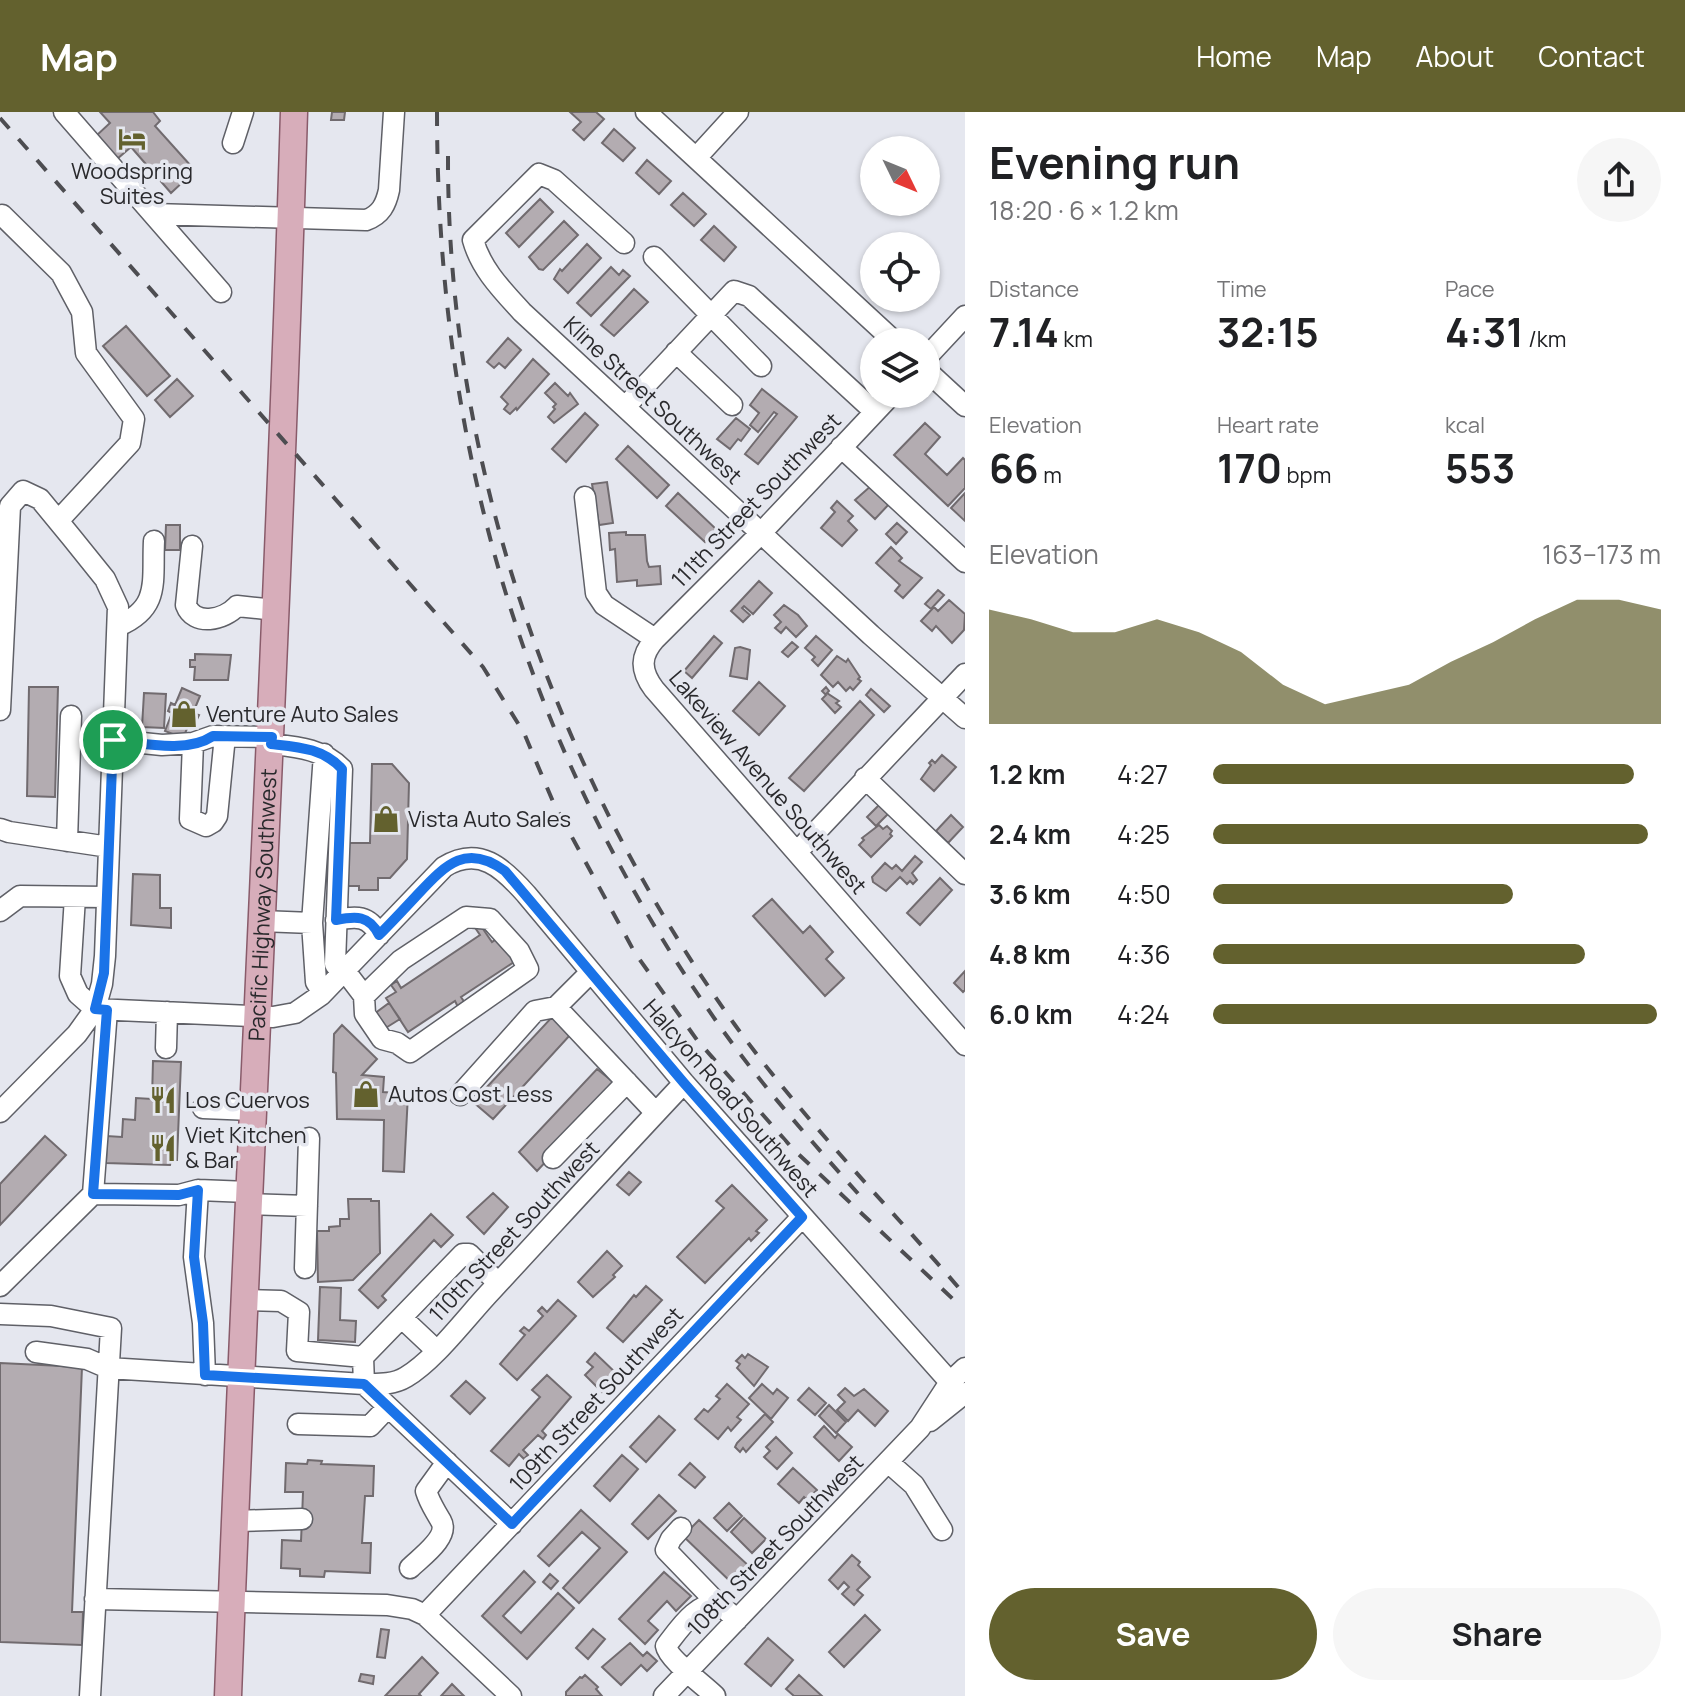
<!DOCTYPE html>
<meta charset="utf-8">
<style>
body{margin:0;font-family:Manrope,sans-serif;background:#f6f6f6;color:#202124;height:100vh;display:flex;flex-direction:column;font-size:30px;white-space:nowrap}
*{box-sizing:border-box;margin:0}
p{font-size:26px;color:#757577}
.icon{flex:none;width:44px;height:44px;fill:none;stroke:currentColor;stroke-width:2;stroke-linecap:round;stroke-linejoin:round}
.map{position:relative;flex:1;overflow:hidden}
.sheet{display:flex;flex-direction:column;background:#fff;width:720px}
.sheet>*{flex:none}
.needle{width:52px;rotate:133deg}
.controls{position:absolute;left:860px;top:24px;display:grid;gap:16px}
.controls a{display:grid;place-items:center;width:80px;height:80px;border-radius:50%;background:#fff;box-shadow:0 2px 6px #0004;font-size:40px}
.pin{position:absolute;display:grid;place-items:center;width:68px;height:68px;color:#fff;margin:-34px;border:4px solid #fff;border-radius:50%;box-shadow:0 2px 8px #0007}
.round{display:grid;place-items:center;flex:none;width:84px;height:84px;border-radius:42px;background:#f6f6f6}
.summary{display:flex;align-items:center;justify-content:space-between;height:136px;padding:0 24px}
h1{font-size:44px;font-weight:700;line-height:60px}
.metrics{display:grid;grid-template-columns:repeat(3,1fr);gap:12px;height:136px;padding:8px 24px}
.metrics div{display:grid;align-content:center}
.metrics b{font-size:40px;font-weight:700}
.metrics small{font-size:22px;font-weight:400}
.metrics p{font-size:22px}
.chart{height:224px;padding:16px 24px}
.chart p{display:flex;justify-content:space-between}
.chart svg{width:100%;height:144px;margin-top:8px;fill:#63612e;opacity:.7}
.button{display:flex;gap:16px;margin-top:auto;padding:16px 24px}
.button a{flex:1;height:92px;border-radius:48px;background:#63612e;color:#fff;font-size:32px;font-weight:700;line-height:92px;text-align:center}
.button a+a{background:#f6f6f6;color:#202124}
ul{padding:0 24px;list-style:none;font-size:26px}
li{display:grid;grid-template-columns:128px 96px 1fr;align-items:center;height:60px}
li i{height:20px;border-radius:10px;background:#63612e}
header{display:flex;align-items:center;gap:48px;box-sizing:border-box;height:112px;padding:0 40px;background:#63612e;color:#fff}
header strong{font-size:38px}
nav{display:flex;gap:44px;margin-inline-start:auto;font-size:28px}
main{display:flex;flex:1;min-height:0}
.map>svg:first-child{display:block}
.building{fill:#b3acb1;stroke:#716b6f;stroke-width:2}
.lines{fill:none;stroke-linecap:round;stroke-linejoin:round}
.minor-casing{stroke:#5f6067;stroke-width:23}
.major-casing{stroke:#895b6a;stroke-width:29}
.minor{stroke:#fff;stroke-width:20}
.major{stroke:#d7adba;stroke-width:26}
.rail{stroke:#4d4d51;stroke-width:4;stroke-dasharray:14 14;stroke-linecap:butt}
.route-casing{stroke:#fff;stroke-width:16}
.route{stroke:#1a73e8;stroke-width:10}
.labels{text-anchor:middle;stroke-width:7;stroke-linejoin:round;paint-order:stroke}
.poi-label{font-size:22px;fill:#29292c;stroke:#e5e7ef;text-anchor:start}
.street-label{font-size:22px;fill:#29292c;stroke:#e5e7ef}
</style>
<header>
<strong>Map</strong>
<nav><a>Home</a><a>Map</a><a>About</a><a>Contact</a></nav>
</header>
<main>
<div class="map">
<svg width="965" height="1584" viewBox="0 0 965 1584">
<rect width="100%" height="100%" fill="#e5e7ef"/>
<path class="building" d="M100,0h53l7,9 -5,5 36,40 -10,9 4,5 -14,13 -40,-46 -14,12 -21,-23 14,-13z
M332,0h13l-1,8h-13z
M570,0h26l8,7 -20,21 -11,-10 8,-8z
M614,17l21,19 -12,13 -21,-18z
M647,48l24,21 -12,13 -23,-21z
M683,81l23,21 -12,12 -23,-21z
M540,87l13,13 -34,35 -13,-14z
M564,109l14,14 -35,35 -4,-1 -10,-12z
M714,114l22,21 -12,14 -23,-21z
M587,132l14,14 -33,35 -14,-14 6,-10 2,2z
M611,155l8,8 4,-5 7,6 -39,40 -14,-13z
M634,177l14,13 -34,34 -13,-11z
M126,214l44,50 -23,20 -44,-50z
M508,226l13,12 -16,18 -6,-5 -5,5 -7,-6z
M533,247l16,15 -32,36 -1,-2 -6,6 -6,-5 4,-5 -7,-7z
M177,267l16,17 -23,21 -15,-17z
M555,271l13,13 2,-3 8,11 -24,19 -6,-6 7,-8 -2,-2 3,-3 -11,-11z
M762,277l35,28 -39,47 -13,-10 32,-40 -3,-2 -16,20 -8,-7 9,-12 -9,-8z
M585,301l13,12 -32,37 -14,-13z
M736,306l14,11 -9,12 -3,-2 -8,10 -13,-10z
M925,311l15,14 -15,17 22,21 16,-17 2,2v28l-17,18 -54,-51z
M628,334l41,39 -12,13 -41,-39z
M607,370l6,41 -14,2 -7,-41z
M873,372l18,18 -16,17 -20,-19z
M678,381l38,36 -11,13 -39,-36z
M965,381v28l-14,-13z
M837,389l16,15 -5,5 9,9 -15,16 -21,-18 14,-16 -4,-4z
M897,411l10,9 -11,12 -10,-10z
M166,413h14v25h-15z
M626,420v3h19l2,26 2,6 11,-1 1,18 -24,2v-6l-20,2 -2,-33 -5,1 -1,-17z
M891,435l11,11 -3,3 23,17 -19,20 -8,-7 5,-6 -24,-22z
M759,469l13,12 -19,21 -9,-8 -2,2 8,7 -7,7 -12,-11z
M938,478l6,5 -13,14 -6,-5z
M949,488l16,14 -1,16 -12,13 -16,-17 -4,5 -11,-10 13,-14 4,4z
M784,493l14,10 9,11 -11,11 -10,-10 -5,6 -6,-5 6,-6 -7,-7z
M714,524l8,7 -30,35 -8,-7z
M816,524l16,14 -14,16 -6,-6 3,-3 -10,-9z
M792,530l6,5 -10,10 -6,-5z
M740,535l10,3 -3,29 -17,-3 5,-28z
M195,542l36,1 -3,25h-34l1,-13h-5v-7h5z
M837,544l9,6 2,-3 12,18 -2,2 3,2 -8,9 -3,-3 -4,4 -8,-9 -5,5 -12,-12z
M759,570l26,24 -26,29 -26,-24z
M29,575h29l-3,110 -28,-1z
M826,575l3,4 -2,2 12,8 -3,2 5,4 -6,6 -13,-14 4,-4 -4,-4z
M182,576l18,8 -7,17 6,2 -5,11 -5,-2 -6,14 -18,-7 7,-18 -4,-2 3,-8 4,2z
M871,577l19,17 -6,6 -18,-17z
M144,581l22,1 -2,34 -22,-1z
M860,589l14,14 -70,76 -15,-13z
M942,643l14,12 -22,24 -13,-12 10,-14 -2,-2 3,-3 3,3z
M372,652h20l17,19 -2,76 -17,19h-12v12h-19v-4h-14v-30h4v-13h21z
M885,687l9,9 -18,18 -9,-9z
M951,703l12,12 -15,16 -12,-12z
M879,713l4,4 4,-3 5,5 -2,3 2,2 -21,21 -12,-12 5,-5 -2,-2z
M915,744l7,6 -10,11 5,7 -4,4 -3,-3 -3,3 -7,-7 -14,14 -13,-9 -1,-5 13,-14 7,6 4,-4 6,6z
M133,762l27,1v33h11v20l-40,-3z
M940,766l12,12 -32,35 -13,-12z
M772,787l31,34 7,-7 23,26 -7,7 18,19 -19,18 -72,-80z
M481,814l11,16 6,-4 16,24 -53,35 4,6 -7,4 -3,-6 -47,31 -22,-34 10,-6 -5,-7 6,-4 4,7 79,-53 -4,-6z
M965,859v19l-2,2 -9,-9z
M389,891l11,16 -16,10 -10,-15z
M554,903l17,19 -78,85 -20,-17z
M342,913l35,34 -15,16 22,2 -1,15 25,2 -4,78 -21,-1 1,-51 -47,-1 -1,-46 -3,-1 1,-38z
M153,949l28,1 -4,98h-6l-1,5 -64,-2 1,-27 15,1 1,-18 12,1 1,-22 16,1z
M597,957l20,16 -80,86 -18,-19z
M45,1024l21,19 -66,70v-41z
M629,1060l12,10 -12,13 -12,-10z
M732,1073l35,35 -11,11 3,2 -8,8 -2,-3 -44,45 -28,-26 47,-49 -8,-7z
M493,1081l15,14 -24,27 -17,-17z
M348,1087h23v2h8l1,52 -27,27 -35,2 -1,-51h12v-4l11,-1v-7h9z
M431,1102l22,21 -12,12 -7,-7 -52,56 4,4 -8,8 -19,-18z
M607,1139l15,15 -9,9 2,2 -22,20 -15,-15z
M646,1174l16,14 -39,42 -16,-14 27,-33 2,2z
M320,1175l21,1 -1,32 16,1 -1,21 -37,-2z
M558,1188l18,16 -59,64 -17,-16 25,-29 -5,-4 4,-4 5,4 14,-15 -5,-5 4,-4 5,5z
M595,1241l23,22 -16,17 -17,-17 8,-8 -6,-5z
M748,1242l20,13 -14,19 -17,-18 3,-4 -4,-3 6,-6 3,3z
M0,1251l82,4 -10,245h11l-1,33 -82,-3z
M547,1263l24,22 -29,34 4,4 -3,4 -5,-4 -15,15 5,5 -4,4 -5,-5 -10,12 -18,-15 49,-54 -8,-7z
M466,1269l19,17 -15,16 -19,-18z
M727,1272l22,20 -12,13 4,3 -10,11 -3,-4 -10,12 -23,-20 9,-10 4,3 12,-13 -4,-3z
M762,1272l11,10 4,-5 11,9 -17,21 -22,-21z
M809,1276l17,15 -11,12 -17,-15z
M845,1276l9,8 10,-7 24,22 -13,15 -17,-16 -10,11 -11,-11 8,-8 -7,-7z
M829,1293l17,17 -10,11 -17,-17z
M765,1302l8,8 -27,30 -3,-4 -3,4 -5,-5 2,-4z
M659,1304l16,14 -29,32 -16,-15z
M824,1314l11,12 3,-4 14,13 -13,14 -25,-24z
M776,1325l16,16 -15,16 -13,-12 6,-6 -4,-4z
M622,1343l16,14 -28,32 -16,-15z
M308,1348l14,1 -1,3 53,2 -1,30h-8l-3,47h9l-1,30 -45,-2 -1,6 -24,-1v-7l-19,-1 1,-28 19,1 1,-22 1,-27h-18l1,-29 21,1z
M690,1351l15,14 -10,11 -16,-13z
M793,1356l24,22 -10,10 -3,-3 -5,6 -21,-19z
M659,1383l17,16 -28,28 -16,-15z
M729,1391l13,13 -15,15 -13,-13z
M581,1398l46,42 -48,51 -16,-15 37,-40 -18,-16 -33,34 -11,-10z
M744,1406l22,21 -14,14 -21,-21z
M699,1408l51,47 -16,18 -51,-49z
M852,1443l8,7 -2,3 12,12 -13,13 6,5 -9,10 -12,-11 7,-7 -5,-5 -6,7 -9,-9z
M524,1459l11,11 -32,34 18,17 37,-40 16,15 -47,51 -45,-43z
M664,1460l27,24 -15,15 -9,-10 -19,20 10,9 -13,14 -26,-25z
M550,1462l8,7 -7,8 -8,-7z
M865,1503l15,15 -36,37 -15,-15z
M381,1517l8,1 -4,28 -8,-1z
M593,1517l12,10 -17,20 -12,-11z
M768,1526l25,22 -22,26 -26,-22z
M630,1531l13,13 4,-4 10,9 -10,10 -6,-6 -20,20 -19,-18z
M422,1545l16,16 -19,21 2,2h-36z
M361,1562l13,2 -1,8 -14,-3z
M585,1563l13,12 -2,2 6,7h-36v-4l14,-15 2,1z
M799,1563l23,21h-28l-8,-7z
M452,1572l12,12h-23z"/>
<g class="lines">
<g class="minor-casing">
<path id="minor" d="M64,0l157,180
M646,0l249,230
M233,31l10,-31
M696,46l42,-46
M154,102l212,6c15,-5 20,-16 23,-30l5,-78
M2,103l59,58 21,39 4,41 48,66 -4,24 -72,78
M624,131l-70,-63 -15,-6 -66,66c8,29 29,50 49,72l349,323 94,83
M654,145l107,109
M676,240l56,53
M926,246l39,-42
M926,258l39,36
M892,282l-131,139 -106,106c-15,17 -15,31 -1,50l311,356
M625,295l109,-116 15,5 126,116
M841,335l124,115
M585,385l11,96 8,12 51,34
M192,434l-6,59c8,22 38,15 51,1l39,4
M118,514c43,-18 34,-45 36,-85
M0,598l10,-204 13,-15 17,8 32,39 33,41 13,28 -13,349 -3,28 -7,25 -17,-15 -8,-18 5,-79
M113,628l49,5 31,-2 20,-7 59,1
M193,631l-3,76 16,7 7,-4 4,-6 8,-80
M271,632c27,3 52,5 71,25l-7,195 7,9
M865,666l100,96
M0,717l9,3 100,15
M67,729l4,-125
M797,740l168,-178
M0,799l20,-15 87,1
M336,808c20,-4 33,-5 43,15
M261,809l51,2 4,59 7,11
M312,811l12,-169
M345,859l19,25 1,18 17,25 15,4 13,9 118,-83 -9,-18 -29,-32 -24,-2 -65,43 -37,36
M591,860l-35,35 100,106
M166,936l1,-36
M460,983l75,-84 21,-4
M203,996l49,2
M0,1000l77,-78 18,-25 178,8 22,-4 26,-18 123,-128c35,-22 59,1 82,27l158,189 266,299
M553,1046l74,-76
M198,1078l-4,67 9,66 2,52
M93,1082l14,-184
M248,1092l59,2
M305,1156l4,-130
M498,1171l-29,-29h-6l-100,103 1,27c14,0 29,1 42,-7 29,-17 62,-62 86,-87 64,-69 127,-138 192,-207
M0,1174l93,-92 86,1 19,-5 50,2
M244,1188l37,1 18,11 -2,39 66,6
M0,1202l51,2 60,12 -21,368
M402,1206l34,32
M36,1240l51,7 21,9 256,16 148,140
M930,1309l35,-28
M298,1312l72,2 18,-19
M888,1350l26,23 28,45
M235,1409l67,-2
M681,1416l-10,11 -5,11 55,57
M410,1456c11,-11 40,-31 31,-47 -6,-11 -11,-17 -15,-30l21,-29
M95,1487l292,6 25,4 13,6 86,81
M425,1503l377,-398
M664,1584l256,-268 30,-46 15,-14
M715,1584c-11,-11 -47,-37 -49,-50 11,-14 34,-50 56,-39 5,3 10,9 15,13"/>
</g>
<g class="major-casing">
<g id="major">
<path id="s1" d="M228,1584c20,-528 50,-1056 66,-1584"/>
</g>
</g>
<use href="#minor" class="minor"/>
<use href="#major" class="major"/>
<path class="rail" d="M437,0c0,336 88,638 282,913 43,61 93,117 143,173
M0,6l483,549 41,66 30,71 81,149 62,87 96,109 162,152
M448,44c-1,308 108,619 287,869 69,96 153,180 230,270"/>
</g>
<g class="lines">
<g class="route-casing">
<path id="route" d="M213,624l59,1 -1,7c27,3 52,4 71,25l-6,151c20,-4 33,-5 43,15 14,-14 27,-28 40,-42 27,-29 48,-50 86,-22l179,212 118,134 -290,307 -148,-140 -159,-9 -2,-52 -9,-66 4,-67 -19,5 -86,-1 14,-184 -12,-1 9,-36 9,-233c30,3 73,14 100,-4z"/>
</g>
<use href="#route" class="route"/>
</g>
<defs>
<g id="hotel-bare" transform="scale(2.16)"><path d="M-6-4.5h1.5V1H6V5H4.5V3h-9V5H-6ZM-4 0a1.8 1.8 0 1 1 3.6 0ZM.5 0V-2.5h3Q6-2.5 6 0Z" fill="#63612e" stroke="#e5e7ef" stroke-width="2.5" paint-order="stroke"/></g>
<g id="shop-bare" transform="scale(2.16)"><path d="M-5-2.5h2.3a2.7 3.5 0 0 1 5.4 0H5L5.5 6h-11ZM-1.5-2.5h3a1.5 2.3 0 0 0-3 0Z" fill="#63612e" stroke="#e5e7ef" stroke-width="2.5" paint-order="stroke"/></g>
<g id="restaurant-bare" transform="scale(2.16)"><path d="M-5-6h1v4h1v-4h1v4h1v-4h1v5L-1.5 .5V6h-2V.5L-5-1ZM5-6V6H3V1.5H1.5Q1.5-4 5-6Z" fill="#63612e" stroke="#e5e7ef" stroke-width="2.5" paint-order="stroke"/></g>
</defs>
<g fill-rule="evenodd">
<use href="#hotel-bare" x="132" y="27"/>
<use href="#shop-bare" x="184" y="602"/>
<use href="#shop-bare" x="386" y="707"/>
<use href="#shop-bare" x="366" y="982"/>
<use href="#restaurant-bare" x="163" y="988"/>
<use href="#restaurant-bare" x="163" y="1036"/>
</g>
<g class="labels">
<g class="poi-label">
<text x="132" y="67" text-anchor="middle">Woodspring<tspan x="132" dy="25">Suites</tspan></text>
<text x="206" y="610">Venture Auto Sales</text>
<text x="408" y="715">Vista Auto Sales</text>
<text x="388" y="990">Autos Cost Less</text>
<text x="185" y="996">Los Cuervos</text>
<text x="185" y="1031">Viet Kitchen<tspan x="185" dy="25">&amp; Bar</tspan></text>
</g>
<g class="street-label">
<text transform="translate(653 288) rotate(43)" y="8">Kline Street Southwest</text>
<text transform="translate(756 388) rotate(-46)" y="8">111th Street Southwest</text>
<text transform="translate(768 670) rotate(49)" y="8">Lakeview Avenue Southwest</text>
<text dy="8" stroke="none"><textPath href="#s1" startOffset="792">Pacific Highway Southwest</textPath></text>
<text transform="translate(731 986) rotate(49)" y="8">Halcyon Road Southwest</text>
<text transform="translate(514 1119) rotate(-47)" y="8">110th Street Southwest</text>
<text transform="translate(596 1287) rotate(-47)" y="8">109th Street Southwest</text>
<text transform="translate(775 1433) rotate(-46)" y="8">108th Street Southwest</text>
</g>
</g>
</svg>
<div class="controls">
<a><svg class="needle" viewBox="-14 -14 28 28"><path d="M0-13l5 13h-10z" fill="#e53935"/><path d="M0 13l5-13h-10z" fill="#757577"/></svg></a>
<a><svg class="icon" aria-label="locate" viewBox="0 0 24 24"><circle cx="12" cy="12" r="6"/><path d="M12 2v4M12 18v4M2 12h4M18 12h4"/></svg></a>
<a><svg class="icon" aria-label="layers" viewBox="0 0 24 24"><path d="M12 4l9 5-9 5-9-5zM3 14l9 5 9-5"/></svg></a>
</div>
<div class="pin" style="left:113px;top:628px;background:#1e9e55"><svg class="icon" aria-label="arrive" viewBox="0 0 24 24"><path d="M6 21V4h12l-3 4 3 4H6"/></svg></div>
</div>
<section class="sheet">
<div class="summary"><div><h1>Evening run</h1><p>18:20 · 6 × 1.2 km</p></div><a class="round"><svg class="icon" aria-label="share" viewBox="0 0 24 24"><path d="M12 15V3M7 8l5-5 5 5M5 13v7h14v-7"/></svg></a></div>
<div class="metrics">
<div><p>Distance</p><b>7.14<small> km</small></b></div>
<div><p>Time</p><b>32:15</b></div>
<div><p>Pace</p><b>4:31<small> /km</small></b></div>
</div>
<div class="metrics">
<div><p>Elevation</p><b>66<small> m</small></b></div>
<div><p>Heart rate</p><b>170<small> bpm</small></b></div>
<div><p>kcal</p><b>553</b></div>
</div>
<div class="chart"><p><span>Elevation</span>163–173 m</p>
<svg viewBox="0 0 160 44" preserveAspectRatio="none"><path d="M0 44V9L10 12L20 16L30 16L40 12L50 16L60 22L70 32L80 38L90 35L100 32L110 25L120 19L130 12L140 6L150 6L160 9V44z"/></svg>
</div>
<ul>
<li><b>1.2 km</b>4:27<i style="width:94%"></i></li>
<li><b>2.4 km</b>4:25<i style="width:97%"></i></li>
<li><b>3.6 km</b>4:50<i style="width:67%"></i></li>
<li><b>4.8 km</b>4:36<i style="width:83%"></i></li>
<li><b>6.0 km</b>4:24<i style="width:99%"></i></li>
</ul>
<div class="button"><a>Save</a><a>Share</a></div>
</section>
</main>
